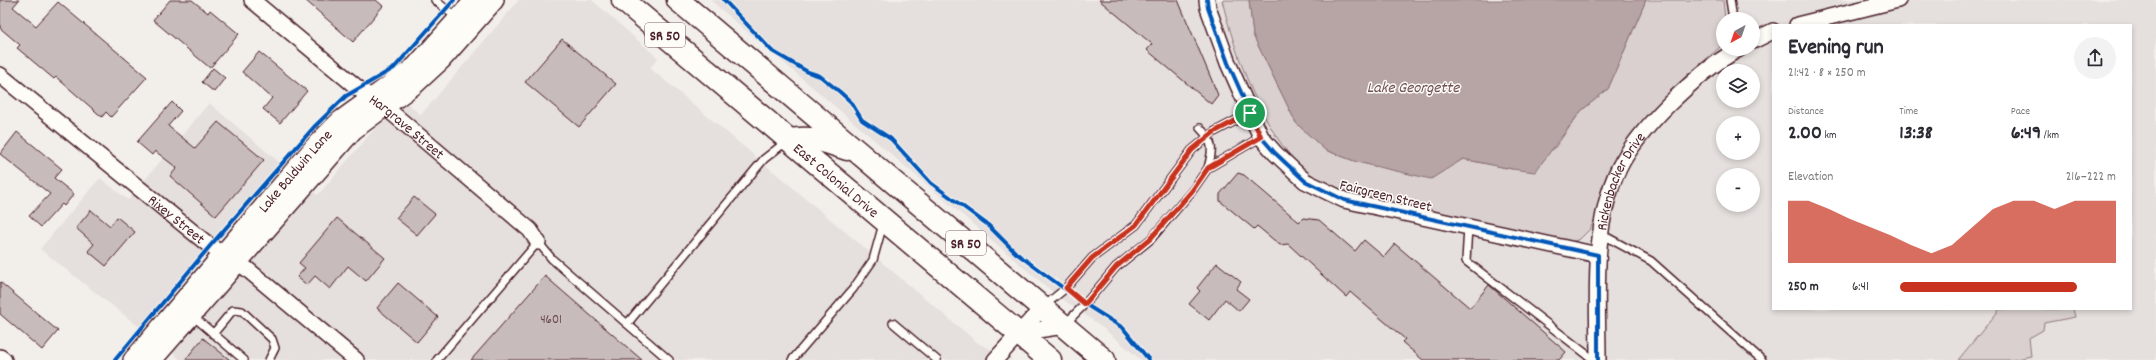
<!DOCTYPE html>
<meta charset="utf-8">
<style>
body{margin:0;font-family:Dekko,sans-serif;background:#f2f2f3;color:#2b2b33;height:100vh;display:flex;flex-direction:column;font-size:15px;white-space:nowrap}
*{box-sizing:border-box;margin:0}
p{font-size:13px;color:#7c7c81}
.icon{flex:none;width:22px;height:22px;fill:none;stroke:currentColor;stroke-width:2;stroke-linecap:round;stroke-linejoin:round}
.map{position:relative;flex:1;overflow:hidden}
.panel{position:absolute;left:1772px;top:24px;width:360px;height:286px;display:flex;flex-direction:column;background:#fff;border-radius:0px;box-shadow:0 2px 6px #0003}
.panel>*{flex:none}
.needle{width:26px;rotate:220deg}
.buttons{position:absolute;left:1716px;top:12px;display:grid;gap:8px}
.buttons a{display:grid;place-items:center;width:44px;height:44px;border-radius:50%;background:#fff;box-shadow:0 2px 6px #0003;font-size:20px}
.pin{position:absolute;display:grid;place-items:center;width:34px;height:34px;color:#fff;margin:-17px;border:2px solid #fff;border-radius:50%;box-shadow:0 1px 4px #0007}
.round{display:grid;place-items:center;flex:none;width:42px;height:42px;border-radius:21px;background:#f2f2f3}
.overview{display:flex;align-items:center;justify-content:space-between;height:68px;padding:0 16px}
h1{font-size:22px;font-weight:700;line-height:30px}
.metrics{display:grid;grid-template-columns:repeat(3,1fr);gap:6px;height:68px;padding:4px 16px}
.metrics div{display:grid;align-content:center}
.metrics b{font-size:20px;font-weight:700}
.metrics small{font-size:11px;font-weight:400}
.metrics p{font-size:11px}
.chart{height:112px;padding:8px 16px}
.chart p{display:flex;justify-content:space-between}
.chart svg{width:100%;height:72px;margin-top:4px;fill:#c8321e;opacity:.7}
ul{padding:0 16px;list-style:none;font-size:13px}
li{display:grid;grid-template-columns:64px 48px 1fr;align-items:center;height:30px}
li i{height:10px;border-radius:5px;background:#c8321e}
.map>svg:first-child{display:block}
.built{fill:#e5dfdd;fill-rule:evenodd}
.green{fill:#d9d0cf;stroke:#92787d}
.water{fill:#b7a5a6;stroke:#8b6f75}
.building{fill:#c8bbbb;stroke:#4a1f2b}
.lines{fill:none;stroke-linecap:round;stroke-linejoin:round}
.service-casing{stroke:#4a1f2b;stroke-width:10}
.minor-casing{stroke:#4a1f2b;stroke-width:18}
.tertiary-casing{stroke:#4a1f2b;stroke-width:22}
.trunk-casing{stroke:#4a1f2b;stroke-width:25}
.service{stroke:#fdfcf7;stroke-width:7}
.minor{stroke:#fdfcf7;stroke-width:15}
.tertiary{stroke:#fdfcf7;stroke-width:19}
.trunk{stroke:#fdfcf7;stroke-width:22}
.cycleway-casing{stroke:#fdfcf7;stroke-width:6}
.cycleway{stroke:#0057b8;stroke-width:4}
.route-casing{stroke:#fff;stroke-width:8}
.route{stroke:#c8321e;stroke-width:5}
.labels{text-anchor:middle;stroke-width:3;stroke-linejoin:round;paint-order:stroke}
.number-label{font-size:13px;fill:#6a464f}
.shield{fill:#fdfcf7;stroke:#806168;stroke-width:1}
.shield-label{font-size:14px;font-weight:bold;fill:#4a1f2b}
.street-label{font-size:15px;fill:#4a1f2b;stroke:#fdfcf7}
.water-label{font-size:16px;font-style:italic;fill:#704e56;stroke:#fdfcf7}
</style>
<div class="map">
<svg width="2156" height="360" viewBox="0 0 2156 360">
<rect width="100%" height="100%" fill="#f2efeb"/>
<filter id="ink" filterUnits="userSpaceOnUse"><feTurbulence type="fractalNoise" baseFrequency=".025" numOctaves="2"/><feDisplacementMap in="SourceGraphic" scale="8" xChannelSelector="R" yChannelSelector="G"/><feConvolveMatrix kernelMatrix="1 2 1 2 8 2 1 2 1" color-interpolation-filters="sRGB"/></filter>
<g filter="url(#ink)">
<path class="built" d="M519,0h73l66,58 -8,10 328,275 35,17h-835l1,-2 -139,-109 60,-71 28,22 81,-97 109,92 83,-97 20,17z
M710,0h1446v360h-1015l-43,-36 -43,-30zM1723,19h30v30h-30zM1773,25h358v284h-358zM1723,71h30v30h-30zM1723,123h30v30h-30zM1723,175h30v30h-30z"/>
<path class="green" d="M1222,0h27l4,35 43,88 29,27 32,12 74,16 32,-19 49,10 42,-20 27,-38 27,-22 38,-89h77l2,19h-2v24l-4,5 -35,30 -36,38 -58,113 -10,10 -9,3c-45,-10 -89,-19 -133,-29 -46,-10 -97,-14 -134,-44 -41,-34 -70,-118 -82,-169z
M2000,309h73l2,8 -31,6 -1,7 -14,8 2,18 -19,4h-54z"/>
<path class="water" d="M1249,0h397l-38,89 -27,22 -46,61 -23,-3 -49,-10 -32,20 -74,-17 -32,-12 -29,-27 -43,-88z"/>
<path class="building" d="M0,0h19l-6,7 23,19 22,-24 89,75 -36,40 -5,-5 -4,5 -46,-40 -2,2 -37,-31 3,-3 -20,-17z
M170,0h22l16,13 2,-3 29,24 -29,34 -57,-48z
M305,0h71l7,6 -30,36z
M1099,0h79l40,95 -7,9 -64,-54 5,-6z
M562,39l54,45 -37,43 -54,-45z
M259,52l48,39 -27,32 -17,-14 9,-11 -30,-26z
M213,68l12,10 -11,14 -12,-10z
M172,102l9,9 -13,15 27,22 23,-26 46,38 -48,56 -46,-40 7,-8 -22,-17 -3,4 -15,-13z
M17,132l45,37 -8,9 20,16 -10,12 -2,-2 -21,23 -12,-11 21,-22 -50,-40z
M1238,173l6,2 55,47 4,-4 16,2 36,31 9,-11 20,17 11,-13 75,64 19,-23 77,67 -7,8h-136l-21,-18 3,-3 -55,-47 -4,5 -58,-53 -8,1 -23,-19 -3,3 -34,-28v-7z
M414,197l21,17 -18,21 -21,-17z
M91,210l19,16 7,-9 18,15 -29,34 -18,-15 6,-7 -18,-16z
M337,218l48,40 -19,23 -18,-15 -18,23 -15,-13 -8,9 -10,-8 8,-9 -6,-5z
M1217,263l24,19 -5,7 13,10 -10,12 -14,-12 -16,21 -20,-16 11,-13 -3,-3z
M545,276l97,84h-171z
M0,282l58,49 -16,19 -42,-36z
M398,283l40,34 -21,25 -40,-34z
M203,338l27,22h-45z"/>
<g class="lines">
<g class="service-casing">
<path id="service" d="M435,0l23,19
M1730,0l3,19
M1200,128c14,14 13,22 8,40
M1468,227l-2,34 128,99
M1601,234l50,27 111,99
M1044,306l22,-18 26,-30 44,-33 56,-75 22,-18 36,-19
M193,316l51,44
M893,323l44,37
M627,324l137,-165 23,-18
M1065,324l20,-20 31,-37 35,-28 41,-48 16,-23 53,-31
M213,334l20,-24 9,1 30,28 3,9 -6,12
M437,360l101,-118 14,17 117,101
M792,360l61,-71 20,-29 10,-36"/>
</g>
<g class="minor-casing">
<g id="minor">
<path id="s1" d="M252,0l107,89 26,18 145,123 8,12"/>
<path d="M1207,0l1,8 20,55 33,74 14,16 30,28 39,19 254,55"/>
<path d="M1797,25l101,-25"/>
<path d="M1753,41l20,-10"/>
<path id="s2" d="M0,75l210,171 37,23 109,91"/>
<path d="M1018,333l46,-7"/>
<path d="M0,357l4,3"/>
<path d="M995,360l47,-52"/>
<path id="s3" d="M1598,360c0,-63 -7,-134 21,-192 12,-24 32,-46 51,-65 21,-20 43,-40 69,-54"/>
</g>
</g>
<g class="tertiary-casing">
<g id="tertiary">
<path id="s4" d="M133,360l185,-217 22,-22 75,-54 60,-67"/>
<path d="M152,360l201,-230 62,-46 26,-24 53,-60"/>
</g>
</g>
<g class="trunk-casing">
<g id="trunk">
<path id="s5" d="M623,0l427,360"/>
<path d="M678,0l426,360"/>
<path d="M789,140c23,-4 36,1 58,9"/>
</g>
</g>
<use href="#service" class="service"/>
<use href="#minor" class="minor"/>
<use href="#tertiary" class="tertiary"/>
<use href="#trunk" class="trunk"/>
<g class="cycleway-casing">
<path id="cycleway" d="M724,0l48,51 36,21 12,4 20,16 11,10 11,18 29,19 40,44 57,42 28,28 69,51 38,24 26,32
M1207,0l1,8 20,55 33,74 14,16 30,28 39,19 254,55v105
M115,360l95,-114 104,-119 32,-31 48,-28 60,-68"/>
</g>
<use href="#cycleway" class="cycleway"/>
</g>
</g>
<g class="lines" filter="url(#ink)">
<g class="route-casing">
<path id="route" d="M1250,113l11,24 -53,31 -16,23 -42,48 -34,28 -31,37 -19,-16 26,-30 44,-33 56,-75 22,-18z"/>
</g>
<use href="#route" class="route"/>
</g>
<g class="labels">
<g class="number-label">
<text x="551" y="323">4601</text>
</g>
<g class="shield">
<rect x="645" y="23" width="40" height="24" rx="3"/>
<rect x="946" y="231" width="40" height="24" rx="3"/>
</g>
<g class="shield-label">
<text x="665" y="40">SR 50</text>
<text x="966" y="248">SR 50</text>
</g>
<g class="street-label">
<text dy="5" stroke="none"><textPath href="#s1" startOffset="200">Hargrave Street</textPath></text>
<text dy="5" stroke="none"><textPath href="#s4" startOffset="249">Lake Baldwin Lane</textPath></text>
<text dy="5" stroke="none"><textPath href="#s5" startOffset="279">East Colonial Drive</textPath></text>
<text dy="5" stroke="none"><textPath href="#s3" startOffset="183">Rickenbacker Drive</textPath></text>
<text transform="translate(1386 195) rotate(14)" y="5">Fairgreen Street</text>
<text dy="5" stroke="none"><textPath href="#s2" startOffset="228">Rixey Street</textPath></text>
</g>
<g class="water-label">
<text x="1413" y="92">Lake Georgette</text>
</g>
</g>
</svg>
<div class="buttons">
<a><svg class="needle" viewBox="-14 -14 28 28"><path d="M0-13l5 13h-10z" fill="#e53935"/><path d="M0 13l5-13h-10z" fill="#7c7c81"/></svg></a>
<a><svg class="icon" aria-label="layers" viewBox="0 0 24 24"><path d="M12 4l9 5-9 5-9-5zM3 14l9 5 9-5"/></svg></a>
<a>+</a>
<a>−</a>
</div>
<div class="pin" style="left:1250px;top:113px;background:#1e9e55"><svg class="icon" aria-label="arrive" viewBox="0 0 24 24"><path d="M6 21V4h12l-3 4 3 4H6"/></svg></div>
<section class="panel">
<div class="overview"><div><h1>Evening run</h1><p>21:42 · 8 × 250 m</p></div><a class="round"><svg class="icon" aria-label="share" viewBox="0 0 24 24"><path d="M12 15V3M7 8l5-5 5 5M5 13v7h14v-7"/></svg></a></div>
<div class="metrics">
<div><p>Distance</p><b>2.00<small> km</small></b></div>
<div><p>Time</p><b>13:38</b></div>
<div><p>Pace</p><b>6:49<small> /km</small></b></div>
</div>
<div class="chart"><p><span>Elevation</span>216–222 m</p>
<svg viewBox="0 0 160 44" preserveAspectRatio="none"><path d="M0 44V6L10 6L20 11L30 17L40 22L50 27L60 33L70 38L80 33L90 22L100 11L110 6L120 6L130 11L140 6L150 6L160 6V44z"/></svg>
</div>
<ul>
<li><b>250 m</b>6:41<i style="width:82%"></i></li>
</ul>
</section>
</div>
